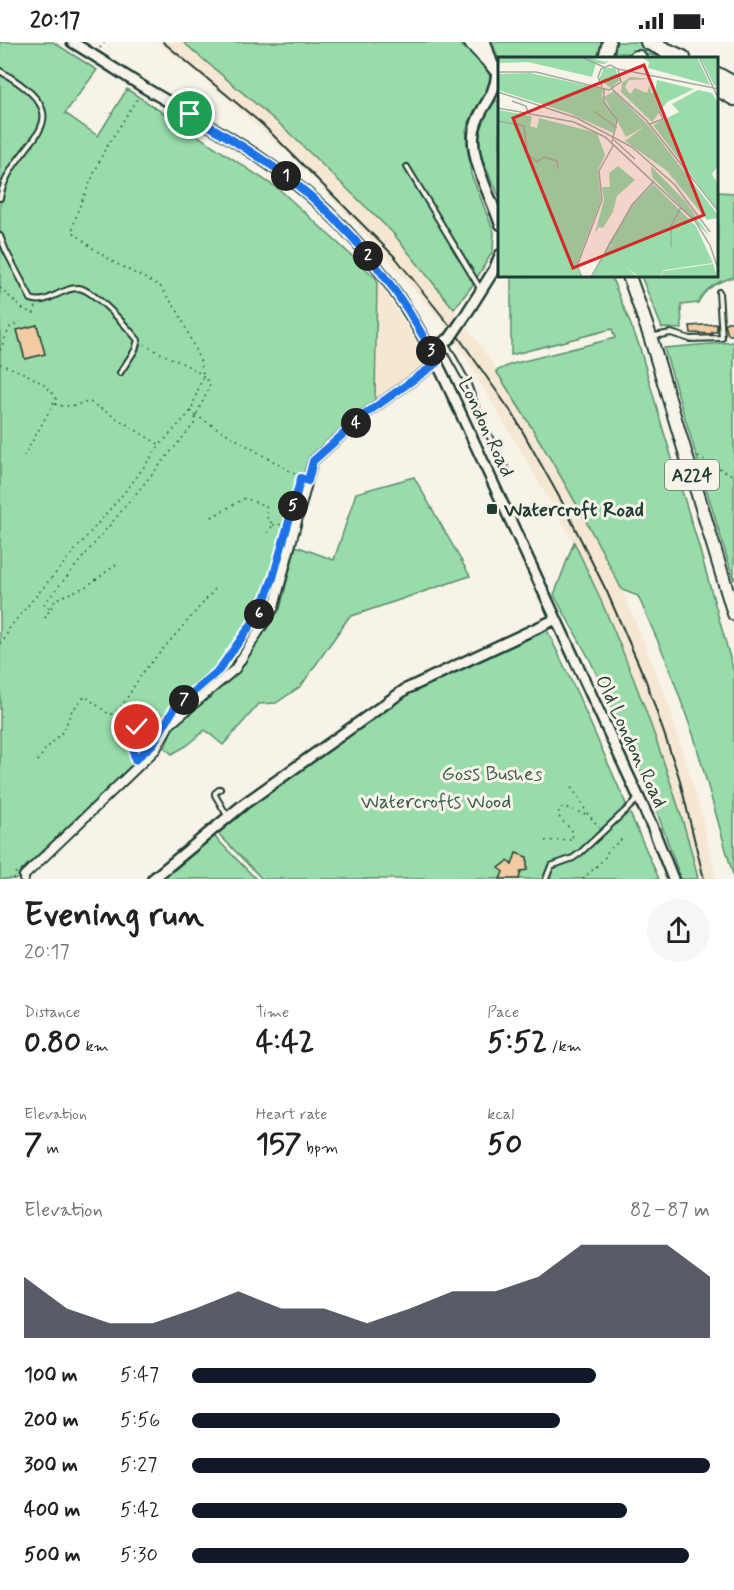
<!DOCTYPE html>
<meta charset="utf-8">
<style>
body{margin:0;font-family:Mynerve,sans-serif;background:#f6f6f6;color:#202124;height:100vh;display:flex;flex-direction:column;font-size:22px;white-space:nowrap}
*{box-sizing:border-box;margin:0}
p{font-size:20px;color:#757577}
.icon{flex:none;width:33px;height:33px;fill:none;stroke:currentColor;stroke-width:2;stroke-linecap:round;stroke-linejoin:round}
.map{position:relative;height:837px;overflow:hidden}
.side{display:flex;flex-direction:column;background:#fff;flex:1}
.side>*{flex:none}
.pin{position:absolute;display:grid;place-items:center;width:51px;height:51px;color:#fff;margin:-26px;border:3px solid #fff;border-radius:50%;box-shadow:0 2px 6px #0007}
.km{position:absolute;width:30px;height:30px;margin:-15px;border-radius:50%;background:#222;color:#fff;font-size:16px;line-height:30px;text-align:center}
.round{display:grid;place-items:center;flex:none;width:63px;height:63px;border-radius:32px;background:#f6f6f6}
.summary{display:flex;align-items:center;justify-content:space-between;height:102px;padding:0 24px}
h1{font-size:33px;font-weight:700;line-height:45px}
.metrics{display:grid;grid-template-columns:repeat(3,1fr);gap:9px;height:102px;padding:6px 24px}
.metrics div{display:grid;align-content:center}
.metrics b{font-size:30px;font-weight:700}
.metrics small{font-size:16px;font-weight:400}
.metrics p{font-size:16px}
.chart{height:168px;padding:12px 24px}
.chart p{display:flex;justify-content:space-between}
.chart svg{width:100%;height:108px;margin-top:6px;fill:#111827;opacity:.7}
ul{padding:0 24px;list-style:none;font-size:20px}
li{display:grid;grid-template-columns:96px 72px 1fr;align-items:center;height:45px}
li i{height:15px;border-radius:8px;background:#111827}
.status{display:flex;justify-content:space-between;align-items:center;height:42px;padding:0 30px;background:#fff;direction:ltr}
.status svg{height:16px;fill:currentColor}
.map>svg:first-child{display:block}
.built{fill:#f6e7d3}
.green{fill:#97dca9;stroke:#5b8c6e;stroke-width:1.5}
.building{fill:#f2cba2;stroke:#1f3d34;stroke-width:1.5}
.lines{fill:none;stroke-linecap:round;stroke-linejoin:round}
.service-casing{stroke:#1f3d34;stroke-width:8}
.minor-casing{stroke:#1f3d34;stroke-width:12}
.tertiary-casing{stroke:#1f3d34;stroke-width:14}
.primary-casing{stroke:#1f3d34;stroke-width:16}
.trunk-casing{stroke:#1f3d34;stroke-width:16}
.motorway-casing{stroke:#1f3d34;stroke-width:18}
.path{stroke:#1f3d34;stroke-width:1.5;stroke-dasharray:1.5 4.5;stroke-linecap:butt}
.service{stroke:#f7f3e8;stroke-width:4}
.minor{stroke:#f7f3e8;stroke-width:8}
.tertiary{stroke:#f7f3e8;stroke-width:9}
.primary{stroke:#f7f3e8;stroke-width:12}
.trunk{stroke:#f7f3e8;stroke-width:12}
.motorway{stroke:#f7f3e8;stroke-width:14}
.rail{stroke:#1f3d34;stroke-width:2}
.tertiary-bridge-casing{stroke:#1f3d34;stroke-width:14;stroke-linecap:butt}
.tertiary-bridge{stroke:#f7f3e8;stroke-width:9}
.route-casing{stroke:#fff;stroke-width:12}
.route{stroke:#1a73e8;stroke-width:8}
.poi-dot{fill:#1f3d34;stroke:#f7f3e8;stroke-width:2}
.labels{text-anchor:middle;stroke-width:6;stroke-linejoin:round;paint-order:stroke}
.shield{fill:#f7f3e8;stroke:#60746a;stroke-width:1.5}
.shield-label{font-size:18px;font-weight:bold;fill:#1f3d34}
.street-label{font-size:20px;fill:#1f3d34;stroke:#f7f3e8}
.poi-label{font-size:20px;font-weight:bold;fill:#1f3d34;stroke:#f7f3e8;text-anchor:start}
.park-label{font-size:20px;fill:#375d4b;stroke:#f7f3e8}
.inset-road{fill:none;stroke:#a1aaa0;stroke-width:1.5}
.view{fill:#d62828;fill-opacity:0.15;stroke:#d62828;stroke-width:3}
.inset-edge{fill:none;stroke:#1f3d34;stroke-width:3}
</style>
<div class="status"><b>20:17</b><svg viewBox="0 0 49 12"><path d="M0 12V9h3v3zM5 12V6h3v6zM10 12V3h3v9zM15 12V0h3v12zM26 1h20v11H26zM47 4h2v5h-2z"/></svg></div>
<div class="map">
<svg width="734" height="837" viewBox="0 0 734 837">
<rect width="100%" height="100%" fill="#f7f3e8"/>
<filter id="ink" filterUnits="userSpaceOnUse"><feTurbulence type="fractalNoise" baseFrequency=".0167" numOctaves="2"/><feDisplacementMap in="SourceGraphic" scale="12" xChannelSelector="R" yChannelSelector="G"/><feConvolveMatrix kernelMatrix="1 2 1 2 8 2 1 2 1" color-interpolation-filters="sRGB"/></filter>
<g filter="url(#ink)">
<path class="built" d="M157,0h26l100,85 109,105 62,77 30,42 56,87 52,92 30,60 45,109 35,118 14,62h-18l-6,-26 -45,-139 -38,-97 -35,-75 -111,-189 -19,-29 -80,-92 -65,-69 -94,-83z
M377,237l51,82 -4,9 -49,30z"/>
<path class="green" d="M0,0h53l44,28 -32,43 33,23 29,-47 153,101 97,89 -2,121 -66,57 -40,149 -39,59 -65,56 -14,26 -133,127v5h-18z
M183,0h274l23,19 12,18 -6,16 -12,16 -8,19 5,44 23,58 -1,19 -21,35 -18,23 -62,-77 -109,-105z
M492,0h110l-5,16h-97v5z
M616,0h23l30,16 -25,-4 -29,-1z
M493,59h7v97c-18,-39 -32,-56 -7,-97z
M718,150l16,1v84c-17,5 -28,10 -36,26l-17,2 1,24 -20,-1 -21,-52h77z
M511,234h100l28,69 23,81 35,114 37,132v206l-40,-141 -27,-75 -29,-66 -16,-6c-38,-76 -80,-148 -126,-219l16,-7 103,-26 -3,-9 -101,26z
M734,300v239l-70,-233z
M414,435l56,99 -121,41 -48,69 -25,17 -17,1 -36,41 -18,-15 -17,15 -16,9 -7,-6 7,-20 62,-51 46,-68 16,-63 38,14 22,-67z
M574,500c34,71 64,143 89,218 13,39 26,78 35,119h-17l-34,-95 -57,-124 -36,-65z
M547,588l31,65 81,184h-397l-46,-48 121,-89 72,-48z
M214,794l42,43h-92z"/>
<path class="building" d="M727,280h7v13h-6l-3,-11z
M717,282v8h-5v2l-21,-1 -1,-7z
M37,283l8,29 -20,5 -8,-29z
M516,811l11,4v13l-6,1 -2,8h-19l3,-7 -4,-4 9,-7 4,4z"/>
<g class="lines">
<g class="service-casing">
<path id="service" d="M0,29c92,53 11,67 0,127
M407,125l74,123
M0,194l6,15 25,48c13,5 22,-4 34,-8 4,-2 10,-3 14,-3 16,3 48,39 59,52l-3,10 -15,23
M654,294l17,-3 19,6 32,-1 -3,-46
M445,300l22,40 14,38 28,55
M220,747l-5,4v2l13,22
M546,837l5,-13 22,-8 7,-5 58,-54"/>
</g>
<g class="minor-casing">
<path id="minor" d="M24,837v-3l132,-127 13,-24 66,-56 39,-62 39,-146 55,-49 69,-49"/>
</g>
<g class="tertiary-casing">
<path id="tertiary" d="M72,0c25,15 49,31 73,46 56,33 114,64 164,107 58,49 101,112 134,180l209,451 21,53
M497,31c-3,26 -14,30 -21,51 -11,29 15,71 24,100
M465,274l29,-46 6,-15
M431,308l19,-12
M153,837l91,-75 162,-115 150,-70"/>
</g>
<g class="primary-casing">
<path id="primary" d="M629,234l21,60 84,278"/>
</g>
<g class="trunk-casing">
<path id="trunk" d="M470,0l18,19
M484,0l7,22 9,11
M605,16l4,-16"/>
</g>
<g class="motorway-casing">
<path id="motorway" d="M648,0l35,16
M636,16h3
M718,33l16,9
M718,47l16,9"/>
</g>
<path class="path" d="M100,6l5,-6
M0,246l24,22 10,3 2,-7
M0,308l10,-23 10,-5
M0,322c19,7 46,16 56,35l-32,57
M55,362c13,5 23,-1 35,-2l70,43
M191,369l4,4 105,62
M698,415l36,19
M212,475l33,-19 21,8v10l7,9 -7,10
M273,483l15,-1
M49,566l-5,-4 150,-180c2,-14 12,-25 16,-40 -9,-17 -49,-28 -66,-40
M45,576l11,-19 31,-13 30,-22
M0,602l3,-2 7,-15 26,-31 93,-109 31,-42 31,-34 12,-36 -2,-12 -22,-50 -19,-27 -45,-23 -24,-16 -19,-16 6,-21 26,-59 35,-55
M121,667l16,18 -4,21 1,10
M174,668l45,-39 41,-59 19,-55
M38,719l6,-10 20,-21 7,-18 14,-16 25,19 10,-6 23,-37 73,-84
M587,771l12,14
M545,799l27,-1 1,-8 -14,-15v-8l5,-2 20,7 2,-2 -5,-11 -11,-15
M13,837l1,-4 2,-3
M583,837l21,-20 4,-8 15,-13"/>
<use href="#service" class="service"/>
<use href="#minor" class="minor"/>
<use href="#tertiary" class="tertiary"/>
<use href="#primary" class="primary"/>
<use href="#trunk" class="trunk"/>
<use href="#motorway" class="motorway"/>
<path class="rail" d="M163,0l99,82 133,133 60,75 59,84 48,86 45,90 39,89 33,96 25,102"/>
<g class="tertiary-bridge-casing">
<path id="tertiary-bridge" d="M450,296l15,-22"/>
</g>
<use href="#tertiary-bridge" class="tertiary-bridge"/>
</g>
</g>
<g class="lines" filter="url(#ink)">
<g class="route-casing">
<path id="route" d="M137,685l-4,21 2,12 18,-16 21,-35 45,-39 41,-58 13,-34 28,-100 7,3 5,-20 55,-49 69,-49c-34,-71 -85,-135 -147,-184 -31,-24 -66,-44 -100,-65"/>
</g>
<use href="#route" class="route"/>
</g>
<rect class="poi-dot" x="486" y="461" width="12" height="12" rx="3"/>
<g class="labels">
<rect class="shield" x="665" y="418" width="54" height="30" rx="4.5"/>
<g class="shield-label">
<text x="692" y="439">A224</text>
</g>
<g class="street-label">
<text transform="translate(487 385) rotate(65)" y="7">London Road</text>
<text transform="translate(632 699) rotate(65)" y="7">Old London Road</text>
</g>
<g class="poi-label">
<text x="504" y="474">Watercroft Road</text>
</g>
<g class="park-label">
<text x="492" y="738">Goss Bushes</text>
<text x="436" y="766">Watercrofts Wood</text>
</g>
</g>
<g transform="translate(498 15)">
<rect width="220" height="220" fill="#f7f3e8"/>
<path d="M0,0h90l17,5 4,-2 -4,4 -9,-1 -4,14 -64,-15 -30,1zM143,0h56l13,28 -62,-17 1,-6zM202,0h18v30l-4,-2zM106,11h11l5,12 -9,8 -12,-9zM32,16l73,16 -1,7 14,24 -3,13 -44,-20 -71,-23v-16zM132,20l23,2 -24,1 -4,7 5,7 5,-6 12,5 3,-8 1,8 4,-1 2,-12 37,9 -27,13 -15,20 -31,-30 1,-9zM200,33l14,3 6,10v63l-6,8 6,10v26l-65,-85 26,-13 -7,-8zM116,34l35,35 69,89v3l-11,2 -40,-49 -42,-30 19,-14 -18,10 -22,-40zM0,53l34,6 -2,10 7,2 2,-10 58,15 8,22 -7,15 3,30 -25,66 5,11h-83zM120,109l17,14 -18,16 -4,16 -10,16 -4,-1 -4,6 9,-33 -2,-13h8l-1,-14zM153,109l35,36 24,35 -58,-60zM155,127l43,42 17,37 -49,7 -4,7h-21l-13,-10 11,10h-45l16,-32 7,2 -7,-3 25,-39zM215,207l4,13h-56l3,-6z" fill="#97dca9"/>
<path class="inset-road" d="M83,0l23,10M201,0l20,43M120,12l101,20M0,15h38l73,18 12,-8 -3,-13 -8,-4 -9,4 -3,8 4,10M106,32v13l13,18 -5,22M114,32l34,31 73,92M0,35l79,26 55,29 43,38 35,47M14,44l14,5 2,7M0,51l76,14 31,15 90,84 15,24 9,27M96,54l23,17M0,64l26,5 3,28 10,8 7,-5 13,4 1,8M152,67l13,-5 -4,-8M116,83l21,19M173,190v-21l10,-19M84,220l-5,-11 25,-66 -3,-29 15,-27M93,220l41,-72 22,-24"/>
<path class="view" d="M146,8l60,150 -131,53 -60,-150z"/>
<rect width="220" height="220" class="inset-edge"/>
</g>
</svg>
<div class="pin" style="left:190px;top:72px;background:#1e9e55"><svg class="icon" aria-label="arrive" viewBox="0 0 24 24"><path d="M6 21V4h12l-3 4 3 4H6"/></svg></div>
<div class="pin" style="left:137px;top:685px;background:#d93025"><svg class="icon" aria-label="check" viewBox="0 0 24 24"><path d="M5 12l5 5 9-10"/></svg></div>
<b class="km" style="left:286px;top:134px">1</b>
<b class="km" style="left:368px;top:214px">2</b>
<b class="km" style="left:431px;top:309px">3</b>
<b class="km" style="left:356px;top:381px">4</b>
<b class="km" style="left:293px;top:464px">5</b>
<b class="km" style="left:259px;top:572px">6</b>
<b class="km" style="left:184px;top:658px">7</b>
</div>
<section class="side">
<div class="summary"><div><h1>Evening run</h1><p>20:17</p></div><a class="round"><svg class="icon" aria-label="share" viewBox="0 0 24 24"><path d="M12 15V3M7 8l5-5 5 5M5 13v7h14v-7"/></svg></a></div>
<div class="metrics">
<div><p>Distance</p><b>0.80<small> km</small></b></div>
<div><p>Time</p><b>4:42</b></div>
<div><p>Pace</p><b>5:52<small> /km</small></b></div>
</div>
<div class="metrics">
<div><p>Elevation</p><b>7<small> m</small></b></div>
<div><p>Heart rate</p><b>157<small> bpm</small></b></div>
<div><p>kcal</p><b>50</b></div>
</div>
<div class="chart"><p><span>Elevation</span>82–87 m</p>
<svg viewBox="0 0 160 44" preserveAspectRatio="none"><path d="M0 44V19L10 32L20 38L30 38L40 32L50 25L60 32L70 32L80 38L90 32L100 25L110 25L120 19L130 6L140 6L150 6L160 19V44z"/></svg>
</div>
<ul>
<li><b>100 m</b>5:47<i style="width:78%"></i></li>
<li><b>200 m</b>5:56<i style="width:71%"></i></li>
<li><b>300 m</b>5:27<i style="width:100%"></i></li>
<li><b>400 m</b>5:42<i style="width:84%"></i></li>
<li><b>500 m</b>5:30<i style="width:96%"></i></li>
</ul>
</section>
